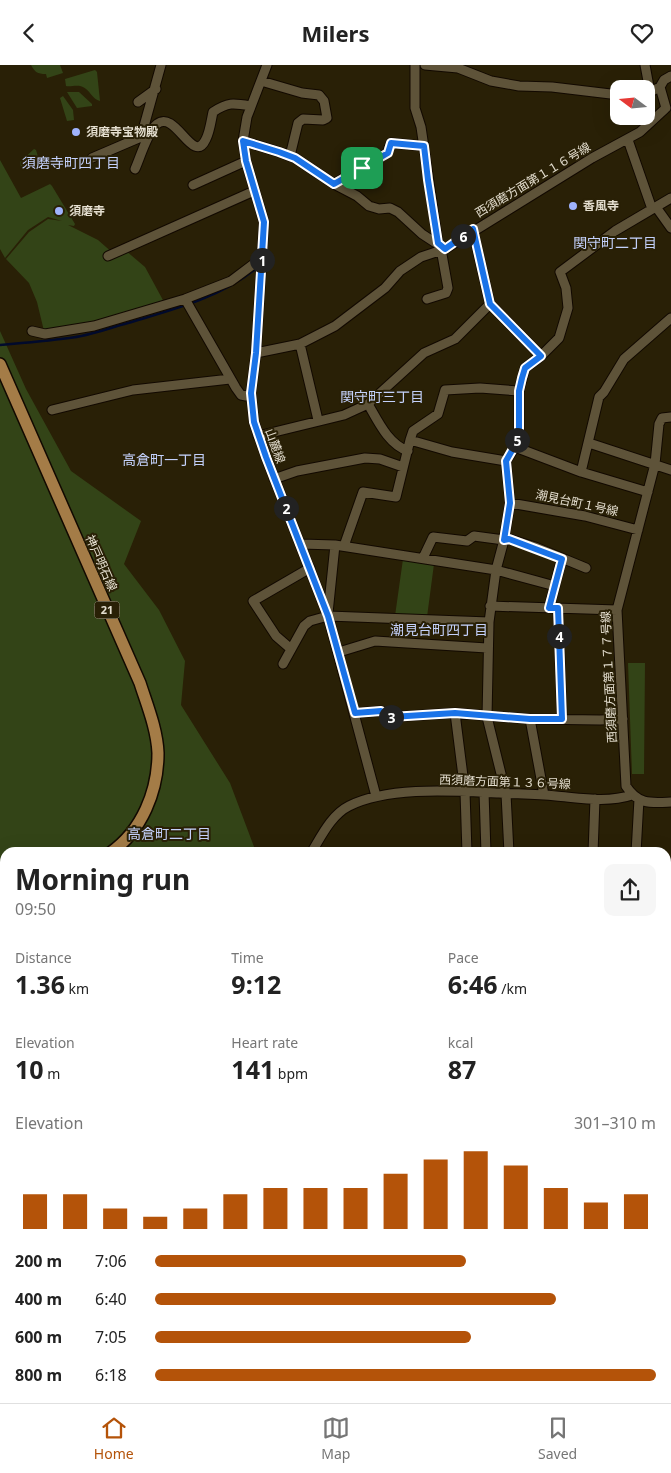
<!DOCTYPE html>
<meta charset="utf-8">
<style>
body{margin:0;font-family:"Noto Sans","Noto Sans JP",sans-serif;background:#f6f6f6;color:#222;height:100vh;display:flex;flex-direction:column;font-size:19px;white-space:nowrap}
*{box-sizing:border-box;margin:0}
p{font-size:16px;color:#767676}
.icon{flex:none;width:28px;height:28px;fill:none;stroke:currentColor;stroke-width:2;stroke-linecap:round;stroke-linejoin:round}
.map{position:relative;flex:1;overflow:hidden}
.drawer{position:absolute;left:0px;top:782px;width:671px;height:556px;display:flex;flex-direction:column;background:#fff;border-radius:15px 15px 0 0;box-shadow:0 5px 20px #0002}
.drawer>*{flex:none}
.needle{width:32px;rotate:286deg}
.buttons{position:absolute;left:610px;top:15px;display:grid;gap:10px}
.buttons a{display:grid;place-items:center;width:45px;height:45px;border-radius:10px;background:#fff;box-shadow:0 5px 20px #0002;font-size:25px}
.pin{position:absolute;display:grid;place-items:center;width:42px;height:42px;color:#fff;margin:-21px;border-radius:10px;box-shadow:0 2px 8px #0006}
.km{position:absolute;width:25px;height:25px;margin:-12px;border-radius:50%;background:#222;color:#fff;font-size:14px;line-height:25px;text-align:center}
.round{display:grid;place-items:center;flex:none;width:52px;height:52px;border-radius:10px;background:#f6f6f6}
.overview{display:flex;align-items:center;justify-content:space-between;height:85px;padding:0 15px}
h1{font-size:28px;font-weight:700;line-height:38px}
.metrics{display:grid;grid-template-columns:repeat(3,1fr);gap:8px;height:85px;padding:5px 15px}
.metrics div{display:grid;align-content:center}
.metrics b{font-size:25px;font-weight:700}
.metrics small{font-size:14px;font-weight:400}
.metrics p{font-size:14px}
.chart{height:140px;padding:10px 15px}
.chart p{display:flex;justify-content:space-between}
.chart svg{width:100%;height:90px;margin-top:5px;stroke:#b45309;stroke-width:6}
ul{padding:0 15px;list-style:none;font-size:16px}
li{display:grid;grid-template-columns:80px 60px 1fr;align-items:center;height:38px}
li i{height:12px;border-radius:6px;background:#b45309}
header{display:flex;justify-content:space-between;align-items:center;height:65px;padding:0 15px;background:#fff;font-size:22px;font-weight:700}
.tab-bar{display:flex;justify-content:space-around;align-items:center;height:70px;border-top:1px solid #e0e0e0;background:#fff;font-size:14px;color:#767676}
.tab-bar a{display:grid;justify-items:center;gap:2px}
.tab-bar .selected{color:#b45309}
.map>svg:first-child{display:block}
.green{fill:#334417}
.lines{fill:none;stroke-linecap:round;stroke-linejoin:round}
.stream{stroke:#010a2c;stroke-width:2.5}
.river{stroke:#010a2c;stroke-width:15}
.minor-casing{stroke:#120900;stroke-width:11}
.major-casing{stroke:#120900;stroke-width:14}
.minor{stroke:#5e5339;stroke-width:9}
.major{stroke:#a47c47;stroke-width:11}
.route-casing{stroke:#fff;stroke-width:10}
.route{stroke:#1a73e8;stroke-width:6}
.poi-dot{fill:#9fb3fd;stroke:#292006;stroke-width:2}
.labels{text-anchor:middle;stroke-width:4;stroke-linejoin:round;paint-order:stroke}
.shield{fill:#292006;stroke:#aca593;stroke-width:1}
.shield-label{font-size:11px;font-weight:bold;fill:#e4decf}
.poi-label{font-size:12px;font-weight:bold;fill:#e4decf;stroke:#292006;text-anchor:start}
.street-label{font-size:12px;fill:#e4decf;stroke:#292006}
.neighbourhood-label{font-size:14px;fill:#c4d1fb;stroke:#292006}
</style>
<header><svg class="icon" aria-label="back" viewBox="0 0 24 24"><path d="M15 5l-7 7 7 7"/></svg>Milers<svg class="icon" aria-label="heart" viewBox="0 0 24 24"><path d="M12 20l-8-8c-3-5 5-10 8-4 3-6 11-1 8 4z"/></svg></header>
<div class="map">
<svg width="671" height="1338" viewBox="0 0 671 1338">
<rect width="100%" height="100%" fill="#292006"/>
<path class="green" d="M31,0h29l3,8 -16,5 -1,-4c-9,0 -11,-2 -15,-9z
M95,5l2,2 3,29c-8,-2 -10,-11 -17,-14 -5,-3 -12,0 -17,-1l-1,-7z
M67,27h12l13,12v2l-15,2z
M63,31l10,14 1,10 -7,1 -7,-23z
M34,84l2,1 3,10 -18,7 -1,-5z
M0,95l21,38 29,-14 2,2 23,38 -1,2 -6,-1 30,15 16,14 11,-4 20,17 19,35 -81,22 -39,7 -7,-29 -8,-19 -23,-24 23,-27 19,-13 14,2 -14,-4 -20,13 -23,28 -5,-9z
M0,266l26,58 45,82 70,50 -17,43 35,46 26,51 -4,44 49,78 26,69 -251,1v96l-5,-4z
M403,494l31,5 -7,53 -32,-1z
M628,598h17l-1,111h-12z
M5,925v409h623l1,4h-629v-408z
M671,1103v54l-5,7v-58z"/>
<g class="lines">
<path class="stream" d="M0,280c23,-2 46,-4 69,-7 20,-2 40,-10 59,-15 43,-13 91,-25 126,-53
M0,930l5,-9"/>
<path class="river" d="M0,828h5
M666,955l5,-4
M666,1093l5,-3"/>
<g class="minor-casing">
<path id="minor" d="M267,0l-20,52 -4,24 3,20 18,61 -8,131 -5,40 3,29 12,35 62,159 48,180
M415,0v43l6,19 17,116
M425,0l33,3 33,13 28,5 33,1 67,8
M645,0l5,27
M261,16l41,12 17,2 5,6 3,17 -4,2 -20,-1 -5,4 -8,33
M660,22l6,21
M646,29l14,-7 4,-7 7,-4
M138,37l18,-13
M628,75l24,69
M243,76l36,11 16,6 39,26 23,12 12,10 10,3 11,-1 8,4 24,22 23,15
M92,93l49,-21 20,-72
M135,104c5,-11 13,-38 22,-45 19,-15 36,43 49,15 4,-8 5,-18 7,-27 15,-10 20,-9 38,-6
M334,119l53,-31 4,-10 33,3
M193,120l53,-24
M656,142l15,21
M473,165l17,74 51,52
M108,191l146,-65
M185,234l51,89 5,7 5,1 5,-3
M427,234l19,-6 2,-5 -7,-39
M32,266l13,3 49,-8 91,-27 46,-18 32,-24
M300,279l18,76
M256,288l44,-9 35,-18 50,-38 15,-17 21,-14 24,-8 147,-91 48,-26 26,-24
M368,339c10,17 20,40 40,47
M52,345l81,-20 97,-11
M671,352l-9,1 -3,6 -4,40 -38,146 9,176c12,19 25,17 45,16
M258,371l86,-21 24,-11 56,-51 31,-14 35,-35
M410,375l3,-9 25,-17 7,-24 35,-2 39,3
M589,378l82,27
M515,382l66,25 67,20
M506,396l4,42 -6,37 -8,30 -7,52 -2,95 19,77 3,59
M506,396l9,-14 4,-15v-41l6,-23 16,-12 18,-18 9,-30 -2,-20 -6,-16 55,-41 56,-33
M581,407l18,-75 5,-5 20,-33 47,-41
M274,414l23,-8 68,-13 15,1 23,8
M510,438l75,13 53,14
M301,479l34,1 161,25 59,16
M344,481l19,-54 33,5 14,-57 42,12 54,9
M423,493l10,-21 34,4 7,-5 30,4 5,-1 26,8 51,21
M490,541l127,4
M549,543l13,-50
M558,543l4,111
M328,548l7,-68
M291,584l-15,-13 -23,-35 57,-33
M339,587l36,-11 112,7
M283,599l21,-38 6,-5 18,-5 161,6
M355,648l26,-2 10,6 64,-4 75,6 70,1 23,-1
M455,648l10,79 2,61
M530,654l14,76
M484,727l2,61
M311,788c10,-16 20,-38 38,-47 40,-20 105,-15 150,-13 19,1 38,1 57,3 24,2 52,7 76,-1
M593,788l2,-54
M636,788l3,-54
M666,811h5
M666,997l5,-2
M666,1203l5,-2
M666,1273l5,-1"/>
</g>
<g class="major-casing">
<path id="major" d="M0,299l140,319c7,22 17,46 18,70 0,38 -16,78 -48,100
M0,864l5,-3"/>
</g>
<use href="#minor" class="minor"/>
<use href="#major" class="major"/>
</g>
<g class="lines">
<g class="route-casing">
<path id="route" d="M243,76l36,11 16,6 39,26 54,-31 3,-10 33,3 4,34 10,63 7,6 28,-20 17,75 51,52 -16,12 -3,10 -3,13v41l-5,15 -8,14 4,42 -6,37 5,-1 53,20 -13,49h9l4,111h-32l-75,-6 -64,4 -10,-6 -26,2 -27,-97 -62,-159 -12,-35 -3,-29 5,-40 8,-131 -18,-61z"/>
</g>
<use href="#route" class="route"/>
</g>
<g class="poi-dot">
<circle cx="76" cy="67" r="5"/>
<circle cx="573" cy="141" r="5"/>
<circle cx="59" cy="146" r="5"/>
</g>
<g class="labels">
<rect class="shield" x="94.5" y="536.5" width="25" height="17" rx="4"/>
<g class="shield-label">
<text x="107" y="549">21</text>
</g>
<g class="poi-label">
<text x="86" y="71">須磨寺宝物殿</text>
<text x="583" y="145">香風寺</text>
<text x="69" y="150">須磨寺</text>
</g>
<g class="street-label">
<text transform="translate(533 115) rotate(-31)" y="4">西須磨方面第１１６号線</text>
<text transform="translate(275 381) rotate(70)" y="4">山麓線</text>
<text transform="translate(577 438) rotate(12)" y="4">潮見台町１号線</text>
<text transform="translate(101 498) rotate(66)" y="4">神戸明石線</text>
<text transform="translate(609 612) rotate(-93)" y="4">西須磨方面第１７７号線</text>
<text transform="translate(505 717) rotate(2)" y="4">西須磨方面第１３６号線</text>
</g>
<g class="neighbourhood-label">
<text x="71" y="103">須磨寺町四丁目</text>
<text x="615" y="183">関守町二丁目</text>
<text x="382" y="337">関守町三丁目</text>
<text x="164" y="400">高倉町一丁目</text>
<text x="439" y="570">潮見台町四丁目</text>
<text x="169" y="774">高倉町二丁目</text>
</g>
</g>
</svg>
<div class="buttons">
<a><svg class="needle" viewBox="-14 -14 28 28"><path d="M0-13l5 13h-10z" fill="#e53935"/><path d="M0 13l5-13h-10z" fill="#767676"/></svg></a>
</div>
<div class="pin" style="left:362px;top:103px;background:#1e9e55"><svg class="icon" aria-label="arrive" viewBox="0 0 24 24"><path d="M6 21V4h12l-3 4 3 4H6"/></svg></div>
<b class="km" style="left:262px;top:195px">1</b>
<b class="km" style="left:286px;top:443px">2</b>
<b class="km" style="left:391px;top:652px">3</b>
<b class="km" style="left:559px;top:571px">4</b>
<b class="km" style="left:517px;top:375px">5</b>
<b class="km" style="left:463px;top:171px">6</b>
<section class="drawer">
<div class="overview"><div><h1>Morning run</h1><p>09:50</p></div><a class="round"><svg class="icon" aria-label="share" viewBox="0 0 24 24"><path d="M12 15V3M7 8l5-5 5 5M5 13v7h14v-7"/></svg></a></div>
<div class="metrics">
<div><p>Distance</p><b>1.36<small> km</small></b></div>
<div><p>Time</p><b>9:12</b></div>
<div><p>Pace</p><b>6:46<small> /km</small></b></div>
</div>
<div class="metrics">
<div><p>Elevation</p><b>10<small> m</small></b></div>
<div><p>Heart rate</p><b>141<small> bpm</small></b></div>
<div><p>kcal</p><b>87</b></div>
</div>
<div class="chart"><p><span>Elevation</span>301–310 m</p>
<svg viewBox="0 0 160 44" preserveAspectRatio="none"><path d="M5 44V27M15 44V27M25 44V34M35 44V38M45 44V34M55 44V27M65 44V24M75 44V24M85 44V24M95 44V17M105 44V10M115 44V6M125 44V13M135 44V24M145 44V31M155 44V27"/></svg>
</div>
<ul>
<li><b>200 m</b>7:06<i style="width:62%"></i></li>
<li><b>400 m</b>6:40<i style="width:80%"></i></li>
<li><b>600 m</b>7:05<i style="width:63%"></i></li>
<li><b>800 m</b>6:18<i style="width:100%"></i></li>
</ul>
</section>
</div>
<nav class="tab-bar">
<a class="selected"><svg class="icon" aria-label="home" viewBox="0 0 24 24"><path d="M3 11l9-7 9 7M6 9v11h12V9"/></svg>Home</a>
<a><svg class="icon" aria-label="map" viewBox="0 0 24 24"><path d="M3 6l6-2 6 2 6-2v14l-6 2-6-2-6 2zM9 4v14M15 6v14"/></svg>Map</a>
<a><svg class="icon" aria-label="saved" viewBox="0 0 24 24"><path d="M7 4h10v16l-5-4-5 4z"/></svg>Saved</a>
</nav>
